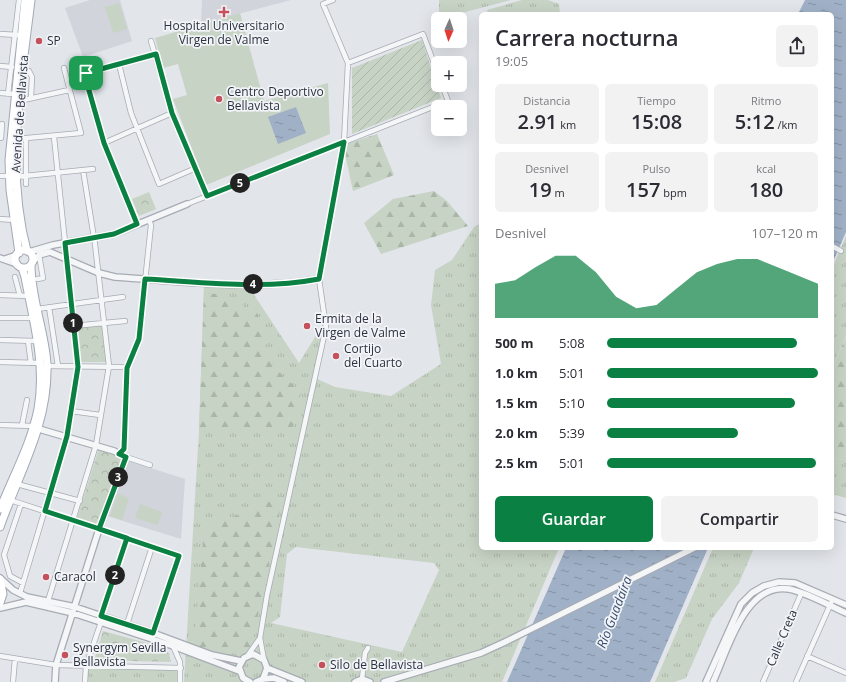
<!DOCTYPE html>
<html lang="es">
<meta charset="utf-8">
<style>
body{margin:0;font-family:"Open Sans",sans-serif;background:#f2f2f3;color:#2b2b33;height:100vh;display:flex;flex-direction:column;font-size:15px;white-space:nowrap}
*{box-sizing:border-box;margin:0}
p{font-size:13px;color:#7c7c81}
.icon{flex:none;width:22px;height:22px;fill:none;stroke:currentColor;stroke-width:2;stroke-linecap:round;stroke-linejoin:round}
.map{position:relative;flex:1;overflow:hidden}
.panel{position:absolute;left:479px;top:12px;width:355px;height:538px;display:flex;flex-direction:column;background:#fff;border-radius:6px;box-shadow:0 4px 16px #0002}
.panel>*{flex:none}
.needle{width:26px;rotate:183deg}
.controls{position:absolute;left:431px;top:12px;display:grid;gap:8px}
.controls a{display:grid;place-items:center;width:36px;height:36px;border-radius:6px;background:#fff;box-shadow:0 4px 16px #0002;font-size:20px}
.pin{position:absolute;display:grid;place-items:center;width:34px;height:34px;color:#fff;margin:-17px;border-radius:8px;box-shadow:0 2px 6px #0006}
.km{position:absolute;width:20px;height:20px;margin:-10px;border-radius:50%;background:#222;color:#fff;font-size:11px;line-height:20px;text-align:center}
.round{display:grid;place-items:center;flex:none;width:42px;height:42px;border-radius:6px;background:#f2f2f3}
.overview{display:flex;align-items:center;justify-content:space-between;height:68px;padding:0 16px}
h1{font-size:22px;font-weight:600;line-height:30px}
.figures{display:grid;grid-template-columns:repeat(3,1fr);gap:6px;height:68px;padding:4px 16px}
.figures div{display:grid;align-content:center;border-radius:6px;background:#f2f2f3;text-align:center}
.figures b{font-size:20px;font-weight:600}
.figures small{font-size:11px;font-weight:400}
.figures p{font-size:11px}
.chart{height:112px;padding:8px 16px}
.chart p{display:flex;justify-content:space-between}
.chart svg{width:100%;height:72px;margin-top:4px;fill:#0b8043;opacity:.7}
.button{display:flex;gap:8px;margin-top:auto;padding:8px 16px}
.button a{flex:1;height:46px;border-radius:6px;background:#0b8043;color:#fff;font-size:16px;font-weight:600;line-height:46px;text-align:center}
.button a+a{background:#f2f2f3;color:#2b2b33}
ul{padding:0 16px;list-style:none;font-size:13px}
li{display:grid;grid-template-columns:64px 48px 1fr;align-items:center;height:30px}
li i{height:10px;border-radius:5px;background:#0b8043}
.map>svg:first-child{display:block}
.built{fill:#d1d4db}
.grass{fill:url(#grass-tufts);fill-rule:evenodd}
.forest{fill:url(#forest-firs)}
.park{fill:url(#park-crowns)}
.garden{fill:url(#garden-furrows)}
.pitch{fill:#c7d3c4}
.water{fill:url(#water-ripples)}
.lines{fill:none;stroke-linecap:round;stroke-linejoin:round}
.minor-casing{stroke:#a7acb4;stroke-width:6}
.tertiary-casing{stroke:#a7acb4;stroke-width:8}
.primary-casing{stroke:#a2a9b5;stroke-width:9}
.minor{stroke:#f5f6f8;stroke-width:4.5}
.tertiary{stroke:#f5f6f8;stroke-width:5.5}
.primary{stroke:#fff;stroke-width:7}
.route-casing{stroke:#fff;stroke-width:8}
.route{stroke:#0b8043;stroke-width:5}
.poi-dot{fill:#c5515c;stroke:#f2f4f7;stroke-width:1.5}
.labels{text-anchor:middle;stroke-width:3.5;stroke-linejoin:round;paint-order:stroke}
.poi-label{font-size:12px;fill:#2b3240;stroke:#f2f4f7;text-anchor:start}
.street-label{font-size:12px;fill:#2b3240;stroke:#f2f4f7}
.water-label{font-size:13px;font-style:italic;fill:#384f72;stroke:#f2f4f7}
</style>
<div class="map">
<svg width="846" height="682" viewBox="0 0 846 682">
<defs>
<pattern id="grass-tufts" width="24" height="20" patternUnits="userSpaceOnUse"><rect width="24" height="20" fill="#c7d3c4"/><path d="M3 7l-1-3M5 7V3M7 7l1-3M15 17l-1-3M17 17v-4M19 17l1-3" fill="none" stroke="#abb6a9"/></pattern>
<pattern id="forest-firs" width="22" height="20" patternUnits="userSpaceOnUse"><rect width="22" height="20" fill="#c7d3c4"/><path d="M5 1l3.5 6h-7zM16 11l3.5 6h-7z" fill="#abb6a9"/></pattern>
<pattern id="park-crowns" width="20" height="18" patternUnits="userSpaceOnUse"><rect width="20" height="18" fill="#c7d3c4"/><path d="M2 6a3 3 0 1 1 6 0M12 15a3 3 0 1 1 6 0" fill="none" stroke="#abb6a9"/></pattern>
<pattern id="garden-furrows" width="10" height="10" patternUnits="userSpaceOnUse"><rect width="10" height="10" fill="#c7d3c4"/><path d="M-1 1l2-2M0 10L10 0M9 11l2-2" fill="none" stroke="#abb6a9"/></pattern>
<pattern id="water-ripples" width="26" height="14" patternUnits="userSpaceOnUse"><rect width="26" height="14" fill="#a0b1c7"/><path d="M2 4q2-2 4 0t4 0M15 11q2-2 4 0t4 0" fill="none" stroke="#8391a3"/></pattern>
</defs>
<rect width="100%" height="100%" fill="#e2e5ea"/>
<path class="built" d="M90,0h30l12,41 -49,16 -18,-49z
M202,0h89l-90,24z
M129,461l56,18 -4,60 -74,-23z"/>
<path class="grass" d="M439,0h72l-72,19z
M522,0h26l11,4 1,10h-72l-1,-4z
M481,223v325h78l-57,134h-318l15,-251 5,-149 43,2 52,79 26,-42 -10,57 20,9 56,9 50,-32 -10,-59 4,-35 17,-10 22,-33zM296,547l138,16 5,7 -37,82 -131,-29 9,-6 7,-63z
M846,236v100l-14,33v-100z
M846,455v43l-14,-4v-36l11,2z
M713,548h41l-15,35 -27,36 -26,59 -12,4h-19z
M86,666l92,1 2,15h-95z"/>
<path class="forest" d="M377,134l17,41 -41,16 -10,-46z
M434,191l13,10 21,25 -87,28 -17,-31 29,-24z
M204,293l24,2 30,20 14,51 29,26 -9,36 -93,3z
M846,337v118l-3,5 -11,-2v-89z
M283,496l-33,157 -56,-6 10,-118z"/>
<path class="park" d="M149,192l7,17 -17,7 -7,-17z
M103,324l4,38h-26l-5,-35z
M99,448l23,11 -26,65 -19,-6z
M103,631l44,12 22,10 2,9 -77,-2z"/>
<path class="garden" d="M422,40l19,58 -89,36v-66z"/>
<path class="pitch" d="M119,3l8,26 -14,4 -8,-26z
M240,13l24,88 64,-18 2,51 -124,51 -33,-86 14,-4 -9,-31 -15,4 -8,-30z
M118,494l11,4 -7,22 -12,-4z
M140,504l22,8 -4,13 -23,-7z"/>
<path class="water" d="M805,0h41v232l-14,32v-250h-34z
M296,107l10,26 -28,11 -10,-27z
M566,548h142l-58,134h-143z"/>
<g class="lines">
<g class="minor-casing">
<path id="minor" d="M0,34l18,1
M151,41l21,72 35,83
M80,62l24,81 33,81
M348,63l75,-29 15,40
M119,64l12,49 28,71 37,-16
M0,66l12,1
M29,71l3,6 -1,20
M84,73l72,-19
M0,93l15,1
M8,94l11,-94
M19,101l50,-11
M1,138l1,-14
M16,139l65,-6 -17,-65
M104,143l68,-30
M0,176h9
M15,177l78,-8
M26,184v-45
M187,204l261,-103 -6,-16
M0,219l14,1
M832,246l9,5
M15,277l5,19
M37,279l6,-1 -4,-23
M0,295l29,1
M49,307l9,59
M37,309l86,-12
M0,318h33
M73,326l52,-5
M0,340l37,1
M28,341l3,22
M0,362l40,1
M47,366l80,1
M71,411l29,4
M0,425l33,1
M22,425l5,-25
M119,454l5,-5 3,-82 12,-28 12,-114 -2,-5
M126,457l24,8
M17,484l63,17
M10,500l169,55 -26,81
M21,504l-17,51 6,21 13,7
M20,593l47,-157 11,-69 -24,-230
M48,601l48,-156 13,-79 -14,-122 -12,-74
M101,615l26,-77
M127,624l25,-77
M173,646l7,16v20
M248,655l12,-17
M0,656l56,9 125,3
M807,656l39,17
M264,660l-4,-22 7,-43 59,-268 -7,-48 25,-137 4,-79 -25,-59 10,-4
M362,679l3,-26 3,-5
M13,682l2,-23
M85,682l1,-16 15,-44
M763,682l38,-88
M796,682l35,-79"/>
</g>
<g class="tertiary-casing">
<path id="tertiary" d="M29,252l24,-7 61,-11 73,-30
M0,258l17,6
M5,259l12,-4
M33,262l6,-7 11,-3 49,21 16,4c66,4 138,14 204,2
M39,429l75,22 12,6 -27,72 -43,136 -1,17
M832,515l14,4
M0,578l13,12 14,7 48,10 78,26 59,22 29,6
M0,608l26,-6 47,11 100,33 66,25
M267,668l35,14
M263,679l11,-1 10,4
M250,682l-7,-4 -4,-11 5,-9 9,-4 11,6 3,8 -4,11 -7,3
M355,682l7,-3 8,3
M384,682l97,-29 24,-11 189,-94
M706,682l35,-78 11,-11 12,-7 15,-4 16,1 51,22
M713,682c14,-30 32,-101 76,-93 19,4 39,16 57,24"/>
</g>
<g class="primary-casing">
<path id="primary" d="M15 259a9 9 0 1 1 18 0a9 9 0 1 1-18 0Z
M27,251c-22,-83 -6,-167 4,-251
M19,253l-9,-63 -1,-30 16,-160
M0,509c13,-33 31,-65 38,-100 8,-45 -5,-89 -13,-132l-3,-9
M0,527c19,-54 49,-103 47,-163 -2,-33 -16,-65 -16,-99
M0,579l3,15 -3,9"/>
</g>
<use href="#minor" class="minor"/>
<use href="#tertiary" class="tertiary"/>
<use href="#primary" class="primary"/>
</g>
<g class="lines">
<g class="route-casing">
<path id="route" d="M86,73h-2l20,70 33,81 -23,10 -49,9 13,124 -11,69 -22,75 82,27 -26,78 52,17 26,-77 -80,-27 27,-72 -7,-3 5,-5 3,-81 12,-29 6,-60c57,3 117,11 174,0l25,-137 -137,54 -35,-83 -16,-59 -70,19"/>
</g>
<use href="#route" class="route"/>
</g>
<g class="poi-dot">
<path d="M222 6h4v4h4v4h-4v4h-4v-4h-4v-4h4z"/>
<circle cx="39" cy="41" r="4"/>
<circle cx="219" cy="99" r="4"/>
<circle cx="307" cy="326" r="4"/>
<circle cx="336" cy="356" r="4"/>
<circle cx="46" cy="577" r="4"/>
<circle cx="65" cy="655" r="4"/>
<circle cx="322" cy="665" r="4"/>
</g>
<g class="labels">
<g class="poi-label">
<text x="224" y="30" text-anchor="middle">Hospital Universitario<tspan x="224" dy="14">Virgen de Valme</tspan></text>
<text x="47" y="45">SP</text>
<text x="227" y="96">Centro Deportivo<tspan x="227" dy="14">Bellavista</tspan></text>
<text x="315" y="323">Ermita de la<tspan x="315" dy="14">Virgen de Valme</tspan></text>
<text x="344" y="353">Cortijo<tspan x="344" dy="14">del Cuarto</tspan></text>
<text x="54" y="581">Caracol</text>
<text x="73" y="652">Synergym Sevilla<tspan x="73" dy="14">Bellavista</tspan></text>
<text x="330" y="669">Silo de Bellavista</text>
</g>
<g class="street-label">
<text transform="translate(20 114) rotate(-86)" y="4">Avenida de Bellavista</text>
<text transform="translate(782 638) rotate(-67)" y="4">Calle Creta</text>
</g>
<g class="water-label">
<text transform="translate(614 612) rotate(-69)" y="5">Río Guadaíra</text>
</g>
</g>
</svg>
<div class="controls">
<a><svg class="needle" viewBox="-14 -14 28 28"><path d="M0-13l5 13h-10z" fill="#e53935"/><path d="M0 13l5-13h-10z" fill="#7c7c81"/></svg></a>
<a>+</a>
<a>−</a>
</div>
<div class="pin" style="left:86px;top:73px;background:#1e9e55"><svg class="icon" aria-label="arrive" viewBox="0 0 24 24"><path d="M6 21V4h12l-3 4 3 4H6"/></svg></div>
<b class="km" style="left:73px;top:323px">1</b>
<b class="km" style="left:115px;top:575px">2</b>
<b class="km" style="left:118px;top:477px">3</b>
<b class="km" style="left:253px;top:284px">4</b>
<b class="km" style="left:240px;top:183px">5</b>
<section class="panel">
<div class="overview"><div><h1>Carrera nocturna</h1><p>19:05</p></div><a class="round"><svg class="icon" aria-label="share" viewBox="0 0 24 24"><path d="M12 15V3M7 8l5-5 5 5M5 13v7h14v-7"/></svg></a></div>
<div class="figures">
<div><p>Distancia</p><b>2.91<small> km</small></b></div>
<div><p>Tiempo</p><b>15:08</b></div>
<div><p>Ritmo</p><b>5:12<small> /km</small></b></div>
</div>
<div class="figures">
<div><p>Desnivel</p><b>19<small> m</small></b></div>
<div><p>Pulso</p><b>157<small> bpm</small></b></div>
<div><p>kcal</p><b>180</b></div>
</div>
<div class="chart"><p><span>Desnivel</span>107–120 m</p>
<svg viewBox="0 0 160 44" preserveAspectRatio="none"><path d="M0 44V23L10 21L20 13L30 6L40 6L50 16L60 31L70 38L80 36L90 26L100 16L110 11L120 8L130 8L140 13L150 18L160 23V44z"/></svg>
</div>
<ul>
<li><b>500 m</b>5:08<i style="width:90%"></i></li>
<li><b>1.0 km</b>5:01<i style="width:100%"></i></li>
<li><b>1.5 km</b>5:10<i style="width:89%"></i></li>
<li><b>2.0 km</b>5:39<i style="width:62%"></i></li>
<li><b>2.5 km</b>5:01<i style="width:99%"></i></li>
</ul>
<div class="button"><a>Guardar</a><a>Compartir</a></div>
</section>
</div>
